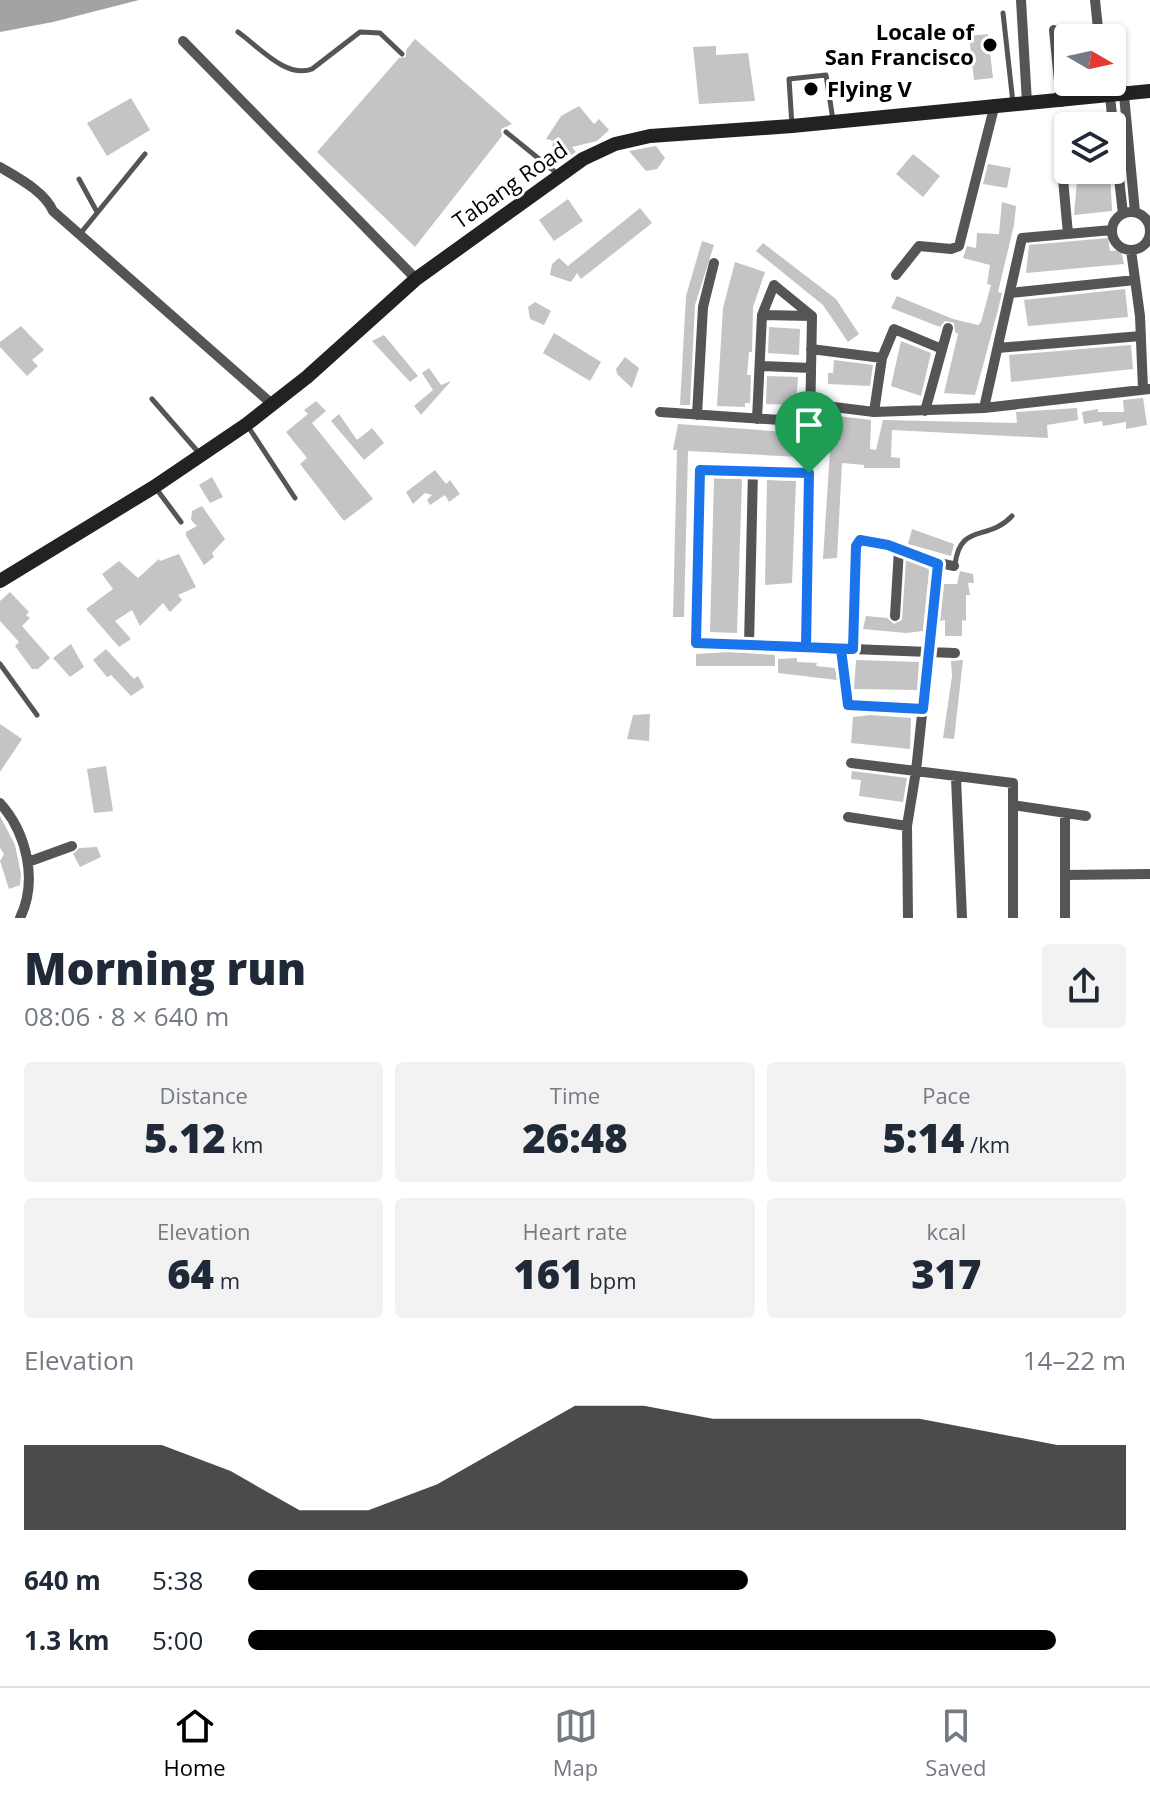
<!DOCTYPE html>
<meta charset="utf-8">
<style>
body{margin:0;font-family:"Open Sans",sans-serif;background:#f2f2f3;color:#1f2937;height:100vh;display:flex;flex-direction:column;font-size:30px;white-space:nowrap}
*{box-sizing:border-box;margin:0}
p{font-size:26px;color:#747a83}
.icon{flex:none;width:44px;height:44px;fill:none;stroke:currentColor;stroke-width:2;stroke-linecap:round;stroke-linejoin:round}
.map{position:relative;height:918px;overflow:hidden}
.sheet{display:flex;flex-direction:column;background:#fff;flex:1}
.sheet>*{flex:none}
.needle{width:52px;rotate:99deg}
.controls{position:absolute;left:1054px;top:24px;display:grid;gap:16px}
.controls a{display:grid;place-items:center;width:72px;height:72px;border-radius:8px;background:#fff;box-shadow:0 2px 6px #0004;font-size:40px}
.pin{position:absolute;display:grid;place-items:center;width:68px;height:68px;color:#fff;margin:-82px -34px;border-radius:50% 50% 50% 0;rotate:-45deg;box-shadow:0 0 8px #0007}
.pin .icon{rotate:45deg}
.round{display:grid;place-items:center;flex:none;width:84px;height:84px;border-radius:8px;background:#f2f2f3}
.headline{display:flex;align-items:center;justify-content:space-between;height:136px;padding:0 24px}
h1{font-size:44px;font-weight:800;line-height:60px}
.metrics{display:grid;grid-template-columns:repeat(3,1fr);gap:12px;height:136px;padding:8px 24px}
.metrics div{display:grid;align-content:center;border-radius:8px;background:#f2f2f3;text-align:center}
.metrics b{font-size:40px;font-weight:800}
.metrics small{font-size:22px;font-weight:400}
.metrics p{font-size:22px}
.chart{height:224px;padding:16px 24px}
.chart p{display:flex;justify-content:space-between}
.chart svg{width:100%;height:144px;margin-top:8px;fill:#000;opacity:.7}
ul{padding:0 24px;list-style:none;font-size:26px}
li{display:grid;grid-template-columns:128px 96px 1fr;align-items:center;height:60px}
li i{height:20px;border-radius:10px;background:#000}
.dock{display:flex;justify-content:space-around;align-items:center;height:112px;border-top:2px solid #e0e1e3;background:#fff;font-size:22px;color:#747a83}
.dock a{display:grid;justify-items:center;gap:4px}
.dock .on{color:#000}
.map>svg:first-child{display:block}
.water{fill:#a3a3a3}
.building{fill:#c4c4c4}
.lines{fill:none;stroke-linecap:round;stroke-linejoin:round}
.service{stroke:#555;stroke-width:5}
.minor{stroke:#555;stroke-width:10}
.secondary{stroke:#222;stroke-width:14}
.route-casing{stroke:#fff;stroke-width:16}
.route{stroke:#1a73e8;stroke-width:10}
.poi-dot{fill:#000;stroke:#fff;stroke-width:3}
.labels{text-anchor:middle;stroke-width:6;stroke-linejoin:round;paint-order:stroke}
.poi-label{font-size:22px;font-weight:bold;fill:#000;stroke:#fff;text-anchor:end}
.street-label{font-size:22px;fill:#000;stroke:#fff}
</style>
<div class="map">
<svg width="1150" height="918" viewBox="0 0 1150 918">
<rect width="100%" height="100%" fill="#fff"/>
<path class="water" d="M0,0h139l-86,22 -53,10z"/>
<path class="building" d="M988,34l5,44 -19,2 -5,-44z
M415,39l97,85 -11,5 1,7 -87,111 -98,-95 82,-94 7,-1v-7z
M716,46v9l32,-2 7,48 -56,3 -6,-57z
M131,98l19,32 -43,26 -20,-33z
M579,106l15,18 5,-5 10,11 -12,11 -25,6 4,5 -9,6 -15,-12 2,-5 -8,-2 15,-23z
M656,146l9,12 -8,11 -11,2 -17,-20z
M913,154l27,22 -17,21 -27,-23z
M988,164l23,4 -4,20 -24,-4z
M1078,170h32l2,41 -38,4z
M568,199l15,22 -29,20 -15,-21z
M1002,202l14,4 -2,19 -16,67 4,1 -4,17 -23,85 -31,-2 14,-59 -3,-2 -1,-9 -9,-2 -5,6 -49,-19 6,-12 56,23 25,6 3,-3 10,-37 -4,-1 3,-19 -27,-7 4,-12 9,2 1,-15 22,1z
M640,208l12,15 -71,56 -4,-6 -6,9 -21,-7 2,-11 7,-6 9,8z
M1108,238l2,13 11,-1 3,14 -98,9 3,-28z
M702,241l12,4 -19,60 -5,100h-10l6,-109z
M763,243l73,56 23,35 -11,8 -25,-37 -67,-54z
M735,262l30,10 -12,35 -1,45h-3l-2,23h4l-1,28h-5v4l-28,-1 6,-98z
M1125,289l3,28 -100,9 -4,-26z
M535,302l16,9 -7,14 -14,-6 -2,-12z
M21,326l23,24 -12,10 6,6 -11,10 -27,-29v-5z
M769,327l31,2 -1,26 -31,-2z
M554,333l47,29 -11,19 -47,-28z
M384,335l34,41 -8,6 -38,-41z
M901,341l30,12 -10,43 -30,-10z
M1131,345l2,24 -122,13 -2,-27z
M625,357l14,11 -7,20 -15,-14 -1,-5z
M834,360l39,5 -3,21 -42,-2v-11h5z
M429,368l12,17 10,-4 -30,34 -7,-9 19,-16 -11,-17z
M767,376l31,1 -2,28 -30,-1z
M1143,398l4,27 -21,4v-7l-23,4 -1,-5 -18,3 -2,-12 16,-3v3h26l-1,-12z
M316,401l10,10 -14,12 61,76 -29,22 -44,-57 7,-6 -21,-26 22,-18 -4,-4z
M1077,408l1,12 -31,5 1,13 -156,-8 -1,27 9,1v10h-36v-3l-22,-2 -5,95 -14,1 8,-124h5l1,-19 34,4 -1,29 6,1 7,-30 134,3 -1,-11z
M339,414l18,26 15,-12 12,15 -20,17 -33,-39z
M678,424l122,9 -1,24 -111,-6 -4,166h-11l4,-167h-4z
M435,470l11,14 4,-4 10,14 -11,8 -4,-7 -15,10 -3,-5 5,-5 -7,-2 -12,11 -7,-12z
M212,477l11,20 -13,6 -11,-18z
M714,478l28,1 -5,154 -27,-1z
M767,480l29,1 -4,102 -27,2z
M202,506l23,33 -13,14 2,4 -10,8 -18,-29v-4l11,-6 -6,-6 1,-9z
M912,529l42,15 -3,12 -43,-12z
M179,554l17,33 -18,8 4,5 -12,12 -7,-9 -23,23 -8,-16 -17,11 16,18 -12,8 -33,-38 27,-20 -11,-15 17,-13 19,17 21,-19 1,2z
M906,560l22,8 1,3 -6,60 -17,2 -43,-4 3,-13 21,2 7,6 8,-4z
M960,571l13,3 1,9h-6l2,12h-4v26l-4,-1v16h-17v-16l-5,1 4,-37h13z
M10,592l19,20 -3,3 4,3 -8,8 28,32 -12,11h-6l-6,-8 -11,-15 4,-4 -19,-21v-20z
M71,644l13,23 -14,10 -17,-19z
M106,649l28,30 4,-3 6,11 -13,9 -20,-21 -4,2 -14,-17z
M730,652l45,3v11h-79v-12z
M797,658v4l20,1 -1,3 19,2 2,12 -59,-7v-14z
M856,660l63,2 -2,28 -63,-1z
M963,660l-9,79 -11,-1 9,-62 -1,-15z
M650,714l-1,27 -22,-2 6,-24z
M870,715l41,3 -1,31 -59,-6 2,-26z
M0,724l22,15 -22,33z
M106,766l7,45 -19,2 -7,-44z
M852,771l55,7 -4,24 -44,-6 2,-16 -10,-1z
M0,816l15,29 6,29 -1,11 -11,4 -9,-28 4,-7 -4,-6z
M97,847l4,10 -21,10 -7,-13 6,-6z"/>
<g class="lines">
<path class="service" d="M1003,13l10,90
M238,32c20,14 48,47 74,37l48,-37 20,1 22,21
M792,126l-3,-47 37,-4 7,45
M506,132l53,43
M79,179l18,33
M80,234l65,-80
M152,399l47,54
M247,425l48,73
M155,487l26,35
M955,565c5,-43 33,-23 57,-49
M0,664l37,51"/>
<path class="minor" d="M1021,0l6,103
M1095,0l4,38
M1054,30l7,72
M183,41l233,238
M1124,95l11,117
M1110,97l13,117
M0,167c18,11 44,24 53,44l219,193
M1068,167l-6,1 6,66
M1112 231a19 19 0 1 1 38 0a19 19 0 1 1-38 0Z
M1131,250l9,66 3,73
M896,275l23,-29 32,3 8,-3 36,-142
M1010,293l125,-13
M762,315l50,1
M998,348l143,-12
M811,349l71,9
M761,366l50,2
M810,404l64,8 110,-4 38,-170 90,-8
M984,408l166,-19
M925,411l23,-83
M660,412l150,10
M874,412l8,-54 12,-29 48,20
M697,415l6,-108 11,-44
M757,419l5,-104 12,-30 38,31
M809,473l-109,-3 -4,173 259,10
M895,616l4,-67
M749,645l4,-174
M806,647l6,-331
M841,649l7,56 75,4
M853,649l3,-103 4,-6c33,2 62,21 94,26
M851,763l162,20v135
M956,778l6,140
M0,803c27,30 38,78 20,115
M1013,805l73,11
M1065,813v105
M848,817l59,9
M28,862l44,-16
M1065,875l85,-1
M908,918l-1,-92 9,-55 22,-207"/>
<path class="secondary" d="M0,581l154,-94 93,-63 60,-47 109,-98 167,-120 32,-15 35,-8 142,-10 358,-35"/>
</g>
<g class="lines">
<g class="route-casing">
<path id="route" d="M809,473l-109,-3 -4,173c53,2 105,4 157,6l3,-103 4,-6 28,5 50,19 -15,145 -75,-4 -7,-56 -35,-2 3,-174"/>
</g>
<use href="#route" class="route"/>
</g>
<g class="poi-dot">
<circle cx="990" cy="45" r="8"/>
<circle cx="811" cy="89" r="8"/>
</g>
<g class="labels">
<g class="poi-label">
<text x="974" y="40">Locale of<tspan x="974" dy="25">San Francisco</tspan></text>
<text x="827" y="97" text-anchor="start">Flying V</text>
</g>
<g class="street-label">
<text transform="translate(510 185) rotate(-35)" y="8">Tabang Road</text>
</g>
</g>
</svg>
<div class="controls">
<a><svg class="needle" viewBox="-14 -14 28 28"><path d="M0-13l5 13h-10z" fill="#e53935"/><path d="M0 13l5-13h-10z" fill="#747a83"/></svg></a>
<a><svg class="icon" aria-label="layers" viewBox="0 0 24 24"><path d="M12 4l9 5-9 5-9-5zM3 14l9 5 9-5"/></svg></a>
</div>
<div class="pin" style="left:809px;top:473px;background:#1e9e55"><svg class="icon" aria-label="arrive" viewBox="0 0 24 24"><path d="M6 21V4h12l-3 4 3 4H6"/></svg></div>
</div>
<section class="sheet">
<div class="headline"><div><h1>Morning run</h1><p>08:06 · 8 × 640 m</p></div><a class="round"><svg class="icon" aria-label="share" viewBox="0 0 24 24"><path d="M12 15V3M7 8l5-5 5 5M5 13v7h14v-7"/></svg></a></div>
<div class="metrics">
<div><p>Distance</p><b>5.12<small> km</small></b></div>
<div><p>Time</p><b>26:48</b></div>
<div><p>Pace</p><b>5:14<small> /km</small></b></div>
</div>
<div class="metrics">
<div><p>Elevation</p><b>64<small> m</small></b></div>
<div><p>Heart rate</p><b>161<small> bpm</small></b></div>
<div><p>kcal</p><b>317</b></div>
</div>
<div class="chart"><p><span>Elevation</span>14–22 m</p>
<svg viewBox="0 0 160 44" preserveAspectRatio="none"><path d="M0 44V18L10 18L20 18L30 26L40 38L50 38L60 30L70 18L80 6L90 6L100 10L110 10L120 10L130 10L140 14L150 18L160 18V44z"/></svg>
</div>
<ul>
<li><b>640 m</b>5:38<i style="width:57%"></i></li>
<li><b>1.3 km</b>5:00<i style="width:92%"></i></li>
</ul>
</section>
<nav class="dock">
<a class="on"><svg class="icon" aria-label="home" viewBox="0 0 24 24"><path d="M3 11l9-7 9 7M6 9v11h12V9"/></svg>Home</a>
<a><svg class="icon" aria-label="map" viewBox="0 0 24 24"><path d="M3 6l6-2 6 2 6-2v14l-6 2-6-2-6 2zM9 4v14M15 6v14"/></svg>Map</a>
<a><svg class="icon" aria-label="saved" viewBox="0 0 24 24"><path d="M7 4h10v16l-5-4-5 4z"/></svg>Saved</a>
</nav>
